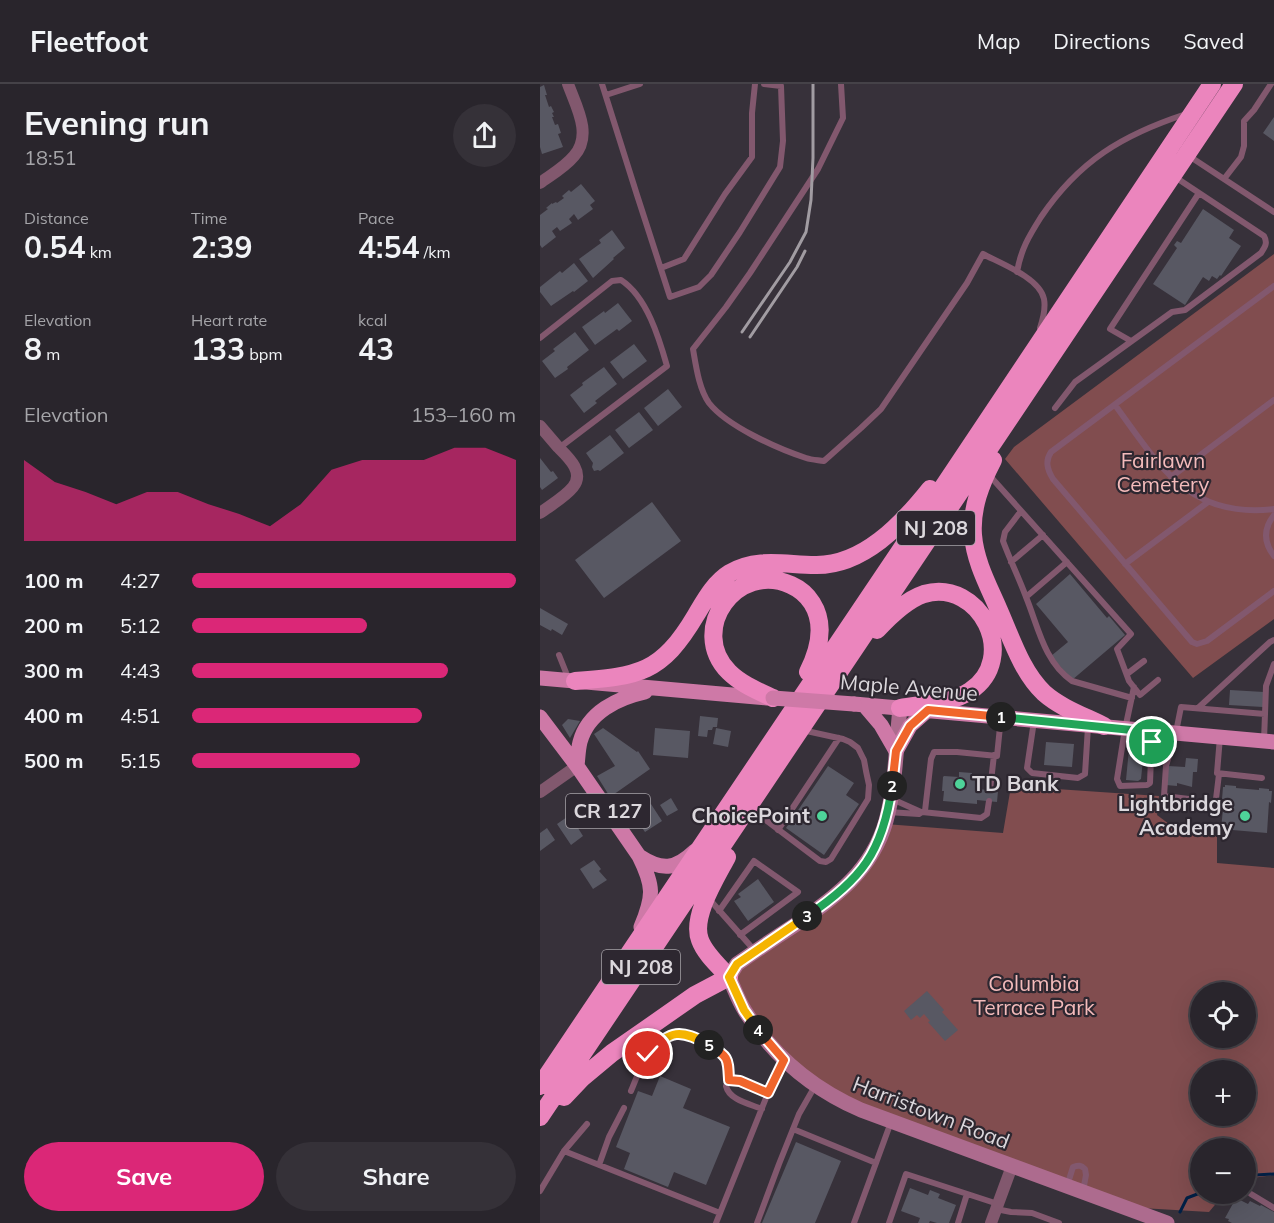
<!DOCTYPE html>
<meta charset="utf-8">
<style>
body{margin:0;font-family:Mulish,sans-serif;background:#353138;color:#f1f3f6;height:100vh;display:flex;flex-direction:column;font-size:22px;white-space:nowrap}
*{box-sizing:border-box;margin:0}
p{font-size:20px;color:#a5a5a9}
.icon{flex:none;width:33px;height:33px;fill:none;stroke:currentColor;stroke-width:2;stroke-linecap:round;stroke-linejoin:round}
.map{position:relative;flex:1;overflow:hidden}
.panel{display:flex;flex-direction:column;background:#29252c;width:540px}
.panel>*{flex:none}
.fabs{position:absolute;left:650px;top:898px;display:grid;gap:12px}
.fabs a{display:grid;place-items:center;width:66px;height:66px;border-radius:50%;background:#29252c;box-shadow:0 6px 24px #0002,0 0 0 2px #454248;font-size:30px}
.pin{position:absolute;display:grid;place-items:center;width:51px;height:51px;color:#fff;margin:-26px;border:3px solid #fff;border-radius:50%;box-shadow:0 2px 6px #0007}
.km{position:absolute;width:30px;height:30px;margin:-15px;border-radius:50%;background:#222;color:#fff;font-size:16px;line-height:30px;text-align:center}
.round{display:grid;place-items:center;flex:none;width:63px;height:63px;border-radius:32px;background:#353138}
.summary{display:flex;align-items:center;justify-content:space-between;height:102px;padding:0 24px}
h1{font-size:33px;font-weight:700;line-height:45px}
.stats{display:grid;grid-template-columns:repeat(3,1fr);gap:9px;height:102px;padding:6px 24px}
.stats div{display:grid;align-content:center}
.stats b{font-size:30px;font-weight:700}
.stats small{font-size:16px;font-weight:400}
.stats p{font-size:16px}
.chart{height:168px;padding:12px 24px}
.chart p{display:flex;justify-content:space-between}
.chart svg{width:100%;height:108px;margin-top:6px;fill:#db2777;opacity:.7}
.primary-button{display:flex;gap:12px;margin-top:auto;padding:12px 24px}
.primary-button a{flex:1;height:69px;border-radius:36px;background:#db2777;color:#fff;font-size:24px;font-weight:700;line-height:69px;text-align:center}
.primary-button a+a{background:#353138;color:#f1f3f6}
ul{padding:0 24px;list-style:none;font-size:20px}
li{display:grid;grid-template-columns:96px 72px 1fr;align-items:center;height:45px}
li i{height:15px;border-radius:8px;background:#db2777}
header{display:flex;align-items:center;gap:36px;box-sizing:border-box;height:84px;padding:0 30px;background:#29252c;border-bottom:2px solid #454248}
header strong{font-size:28px}
nav{display:flex;gap:33px;margin-inline-start:auto;font-size:21px}
main{display:flex;flex:1;min-height:0}
.map>svg:first-child{display:block}
.green{fill:#814d4f;fill-rule:evenodd}
.lines{fill:none;stroke-linecap:round;stroke-linejoin:round}
.stream{stroke:#002046;stroke-width:3}
.building{fill:#585863}
.lane{stroke:#82586e;stroke-width:6}
.street{stroke:#82586e;stroke-width:12}
.secondary{stroke:#ad6b8e;stroke-width:15}
.primary{stroke:#ce79a7;stroke-width:15}
.highway{stroke:#eb85bd;stroke-width:18}
.rail{stroke:#a19ca2;stroke-width:3}
.primary-bridge{stroke:#ce79a7;stroke-width:15}
.split-1-casing{stroke:#fff;stroke-width:12}
.split-2-casing{stroke:#fff;stroke-width:12}
.split-3-casing{stroke:#fff;stroke-width:12}
.split-4-casing{stroke:#fff;stroke-width:12}
.split-5-casing{stroke:#fff;stroke-width:12}
.split-6-casing{stroke:#fff;stroke-width:12}
.split-1{stroke:#22a559;stroke-width:8}
.split-2{stroke:#f0652b;stroke-width:8}
.split-3{stroke:#22a559;stroke-width:8}
.split-4{stroke:#f5b400;stroke-width:8}
.split-5{stroke:#f0652b;stroke-width:8}
.split-6{stroke:#f5b400;stroke-width:8}
.poi-dot{fill:#4ed399;stroke:#2d2730;stroke-width:2}
.labels{text-anchor:middle;stroke-width:4.5;stroke-linejoin:round;paint-order:stroke}
.shield{fill:#2d2730;stroke:#a7a2a8;stroke-width:1.5}
.shield-label{font-size:20px;font-weight:bold;fill:#dbd7dc}
.park-label{font-size:21px;fill:#f4bbbb;stroke:#2d2730}
.street-label{font-size:21px;fill:#dbd7dc;stroke:#2d2730}
.poi-label{font-size:21px;font-weight:bold;fill:#dbd7dc;stroke:#2d2730;text-anchor:end}
</style>
<header>
<strong>Fleetfoot</strong>
<nav><a>Map</a><a>Directions</a><a>Saved</a></nav>
</header>
<main>
<section class="panel">
<div class="summary"><div><h1>Evening run</h1><p>18:51</p></div><a class="round"><svg class="icon" aria-label="share" viewBox="0 0 24 24"><path d="M12 15V3M7 8l5-5 5 5M5 13v7h14v-7"/></svg></a></div>
<div class="stats">
<div><p>Distance</p><b>0.54<small> km</small></b></div>
<div><p>Time</p><b>2:39</b></div>
<div><p>Pace</p><b>4:54<small> /km</small></b></div>
</div>
<div class="stats">
<div><p>Elevation</p><b>8<small> m</small></b></div>
<div><p>Heart rate</p><b>133<small> bpm</small></b></div>
<div><p>kcal</p><b>43</b></div>
</div>
<div class="chart"><p><span>Elevation</span>153–160 m</p>
<svg viewBox="0 0 160 44" preserveAspectRatio="none"><path d="M0 44V11L10 20L20 24L30 29L40 24L50 24L60 29L70 33L80 38L90 29L100 15L110 11L120 11L130 11L140 6L150 6L160 11V44z"/></svg>
</div>
<ul>
<li><b>100 m</b>4:27<i style="width:100%"></i></li>
<li><b>200 m</b>5:12<i style="width:54%"></i></li>
<li><b>300 m</b>4:43<i style="width:79%"></i></li>
<li><b>400 m</b>4:51<i style="width:71%"></i></li>
<li><b>500 m</b>5:15<i style="width:52%"></i></li>
</ul>
<div class="primary-button"><a>Save</a><a>Share</a></div>
</section>
<div class="map">
<svg width="734" height="1139" viewBox="0 0 734 1139">
<rect width="100%" height="100%" fill="#37313a"/>
<path class="green" d="M734,170v365l-81,59 -188,-219 9,-12z
M471,702l148,10 -2,19 24,18 36,3v27l57,5v307l-29,4v-30h-45v45h24l-15,18 -85,-5 -263,-97 -72,-45 -60,-88 113,-87 43,-66 118,9zM660,909h45v45h-45zM660,987h45v45h-45z"/>
<g class="lines">
<path class="stream" d="M705,1094l11,-3 18,-1
M640,1128l7,-14 13,-5"/>
</g>
<path class="building" d="M4,1l3,10h-2l4,12 2,-1 3,6 -2,1 2,4h-2l3,8 3,-1 3,9 -3,1 5,13 -21,7 -2,-7v-60z
M734,33v24l-11,-8z
M41,100l14,17 -5,4 3,4 -15,11 -4,-6 -5,5 3,4 -12,8 -3,-4 -5,4 4,6 -14,11 -2,-3v-30l8,-6 -2,-1 6,-5v1l4,-2 1,1 7,-5 -2,-2 7,-6 2,2z
M663,125l31,21 -5,8 12,8 -20,30 -1,-1 -3,4 -5,-3 -3,5 -6,-4 -18,28 -32,-21 24,-36 -3,-3 3,-4 4,2z
M72,146l13,18 -12,10 1,1 -21,19 -14,-19 22,-16 -2,-3z
M34,179l14,18 -14,11 -1,-1 -22,15 -11,-14v-5l20,-16 2,2z
M78,219l14,18 -13,10 -2,-2 -22,16 -13,-18 22,-16 1,2z
M35,248l14,18 -22,17 1,2 -13,9 -13,-17 13,-10 -2,-2z
M94,260l13,17 -24,18 -13,-17z
M64,283l13,17 -22,17 2,2 -13,10 -14,-18 13,-10 -1,-2z
M128,305l14,18 -24,19 -14,-18z
M99,328l14,18 -24,18 -14,-18z
M70,351l14,18 -24,18 -2,-1 -4,1 -2,-4 1,-4 -7,-10z
M0,374l11,14 2,-1 5,7 -16,12 -2,-3z
M112,418l29,39 -77,57 -29,-38z
M530,490l37,44 2,-2 16,19 -53,45 -21,-24 17,-14 -32,-38z
M0,524l28,16 -6,11 -10,-6 -1,2 -11,-6z
M690,606l34,2 -1,15 -34,-2z
M160,632l18,2 -1,9h-4l-1,3h-4l-1,7 -9,-1z
M28,635l12,2 -10,17 -8,-13z
M63,644l34,24 1,-1 12,18 -40,28 -13,-21 18,-10 -21,-32z
M115,644l35,3 -2,27 -35,-3z
M176,644l15,3 -3,16 -15,-3z
M506,658l28,2 -2,23 -28,-2z
M589,665l15,1 -3,29 -3,2 -12,-1z
M646,674l12,1 -1,13h-4l-1,15 -15,-4v3l-11,-1 2,-19 17,1z
M288,682l26,17 -8,12 13,9 -35,51 -38,-27z
M419,688l13,1v6h7l-1,10 20,2 -1,11 -20,-2v4l-34,-3 1,-10h-2l1,-14 1,-1 15,1z
M685,701l11,1v2l23,2v-2l10,1v2h3l-1,12 -2,-1 -2,31 -46,-4 3,-30h-2l1,-12h2z
M131,714l7,12 -11,6 -7,-11z
M111,720l11,17 -17,11 -11,-16z
M30,731l5,7 2,-1 3,5 -2,2 5,8 -12,9 -14,-21z
M7,744l8,12 -15,11v-18z
M54,776l7,9 -2,2 8,9 -14,9 -13,-20z
M218,795l16,23 -26,19 -14,-20 7,-4 -3,-3z
M387,907l17,19 -2,2 16,18 -13,11 -17,-19 2,-1 -6,-7 -4,4 -3,-3 -6,5 -7,-9z
M120,992l31,13 -8,19 47,19 -24,58 -32,-13 -6,15 -44,-18 6,-16 -14,-6 22,-56 14,5z
M256,1058l45,19 -26,62h-53z
M370,1104l18,7 2,-5 10,4 -2,4 18,7 -7,18h-12l-7,-2 -1,2h-11l2,-5 -19,-7z
M696,1114l12,6 2,-3 10,5 1,-1 13,7v11h-42l-4,-2 1,-2 -4,-1z"/>
<g class="lines">
<path class="lane" d="M62,0l35,111 33,102 29,-10 12,-12 29,-43 40,-65 3,-26 -2,-55 -17,-2
M301,0l2,34 -25,51 -68,104 -24,34 -33,42c3,17 6,40 16,54 18,23 69,46 97,55 6,2 12,2 18,3l37,-33 20,-19 86,-126 16,-29c17,9 57,24 61,45 2,10 -1,20 -4,29
M66,11l34,-11
M649,72l85,56
M684,95l17,-22 3,-11v-25l10,-11 17,-26
M121,184l23,-9 41,-65 27,-37v-44l3,-29
M477,188c4,-23 12,-36 24,-55 38,-56 81,-82 145,-103
M734,202l-223,166c-6,9 -4,17 2,27l139,163 5,2 10,-3 67,-50
M0,254l72,-57 9,-1c26,17 38,58 46,86l-108,82
M591,257l-21,-12 89,-136
M575,321c44,60 73,114 159,104
M515,324l20,-26 97,-70 13,-2 76,-57c4,-6 7,-10 3,-17l-89,-59
M450,392l141,158 -14,15 12,32 11,14 18,-15
M631,393l103,-77
M481,427l-16,21 -2,9c7,19 16,37 23,56 12,29 18,65 46,84l60,17
M734,431c-11,14 -10,28 0,41
M471,478l32,-27
M585,480l83,-62
M486,513l41,-35
M19,571l10,25
M587,590l17,-13
M594,603l-9,42 -8,50 3,7 27,-1 3,-2 2,-51
M658,624l72,-66 4,-2
M725,630l1,-28 8,-22
M494,637l-7,47 5,5 46,5 7,-4 3,-47
M680,653l-3,36 45,5
M450,706l4,-35
M352,715l29,13
M649,715l-25,-3 2,-30 10,-34 5,-25 84,7 -1,26
M676,715l3,-25
M211,725l69,52 6,1 5,-3 37,-60 1,-14 -3,-14 -2,-11 -6,-12 -8,-6 -7,-3 -41,-9
M348,728l31,2 3,-2 59,6 6,-4 2,-13
M382,728l3,-1 6,-52 3,-7h23l40,4 4,-39
M238,746l61,-92
M170,816l45,51
M179,827l35,-50 44,31 -58,43
M189,996l11,1 28,12
M91,1007c7,-16 13,-37 27,-48 7,-6 17,-11 25,-10 7,1 37,17 41,22 6,8 7,22 2,31 3,14 24,18 36,23
M253,1045l83,34
M24,1067l23,-27
M59,1081l10,-28 15,-29
M527,1102l6,-19c6,-2 8,-2 12,2l1,6 -3,16
M0,1107l24,-40 156,62
M711,1110l23,14
M456,1125l15,3 21,1 27,10
M176,1139l52,-130 16,-33
M217,1139l22,-59 20,-50 16,-28
M314,1139l37,-101
M349,1139l17,-49 92,30
M418,1139l9,-29"/>
<path class="street" d="M0,99c11,-8 25,-16 34,-27 19,-21 2,-50 -6,-72
M0,342c6,7 12,14 18,21 10,10 27,25 15,40 -8,10 -22,18 -33,26
M0,708l37,-26
M451,1139l21,-57"/>
<path class="secondary" d="M360,624c-4,37 -4,77 -14,113 -14,49 -49,75 -88,102 -20,13 -41,27 -61,41l-8,13c5,11 9,23 16,34 28,45 68,78 116,99l306,113"/>
<path class="primary" d="M0,594l227,20
M314,620l420,38
M324,621l17,20 15,26
M0,633l37,49 62,90c15,30 15,40 2,71
M356,667l14,-25 18,-16
M37,682c1,-8 1,-16 3,-24 8,-30 38,-44 65,-50
M99,772c23,15 36,14 56,-5"/>
<path class="highway" d="M453,376c-12,23 -22,48 -20,75 2,26 15,50 25,73 13,29 23,63 46,85 17,15 40,23 60,33
M337,546c13,-14 29,-30 47,-36 56,-16 96,64 46,97 -19,13 -47,13 -70,17
M35,597c64,-5 86,-7 121,-66 9,-15 18,-32 34,-42 27,-16 56,-8 85,-8 48,1 87,-41 115,-76
M233,614c-15,-7 -32,-14 -44,-26 -42,-42 8,-112 62,-87 9,4 16,10 21,18 14,22 7,47 -4,69
M0,1002l389,-578 283,-424
M24,1013l18,-19 30,-25 83,-58 34,-18c-10,-11 -24,-23 -29,-37 -9,-23 16,-62 27,-83
M0,1033l694,-1033"/>
<path class="rail" d="M202,248l48,-70 16,-30 5,-32 2,-42v-74
M210,253l47,-70 8,-16"/>
<path class="primary-bridge" d="M233,614l81,6"/>
</g>
<g class="lines">
<g class="split-1-casing">
<path id="split-1" d="M461,633l151,15v10"/>
</g>
<g class="split-2-casing">
<path id="split-2" d="M352,702l4,-35 14,-25 18,-16 73,7"/>
</g>
<g class="split-3-casing">
<path id="split-3" d="M267,832c54,-36 76,-64 85,-130"/>
</g>
<g class="split-4-casing">
<path id="split-4" d="M218,946l-14,-20 -15,-33 8,-13 70,-48"/>
</g>
<g class="split-5-casing">
<path id="split-5" d="M169,961c20,12 19,13 20,35l11,1 28,12 16,-33 -26,-30"/>
</g>
<g class="split-6-casing">
<path id="split-6" d="M108,970c22,-25 33,-25 61,-9"/>
</g>
<use href="#split-1" class="split-1"/>
<use href="#split-2" class="split-2"/>
<use href="#split-3" class="split-3"/>
<use href="#split-4" class="split-4"/>
<use href="#split-5" class="split-5"/>
<use href="#split-6" class="split-6"/>
</g>
<g class="poi-dot">
<circle cx="420" cy="700" r="6"/>
<circle cx="282" cy="732" r="6"/>
<circle cx="705" cy="732" r="6"/>
</g>
<g class="labels">
<g class="shield">
<rect x="357" y="427" width="78" height="34" rx="4.5"/>
<rect x="26" y="710" width="84" height="34" rx="4.5"/>
<rect x="62" y="866" width="78" height="34" rx="4.5"/>
</g>
<g class="shield-label">
<text x="396" y="451">NJ 208</text>
<text x="68" y="734">CR 127</text>
<text x="101" y="890">NJ 208</text>
</g>
<g class="park-label">
<text x="623" y="384">Fairlawn<tspan x="623" dy="24">Cemetery</tspan></text>
<text x="494" y="907">Columbia<tspan x="494" dy="24">Terrace Park</tspan></text>
</g>
<g class="street-label">
<text transform="translate(369 604) rotate(5)" y="7">Maple Avenue</text>
<text transform="translate(391 1029) rotate(21)" y="7">Harristown Road</text>
</g>
<g class="poi-label">
<text x="432" y="707" text-anchor="start">TD Bank</text>
<text x="693" y="727">Lightbridge<tspan x="693" dy="24">Academy</tspan></text>
<text x="270" y="739">ChoicePoint</text>
</g>
</g>
</svg>
<div class="fabs">
<a><svg class="icon" aria-label="locate" viewBox="0 0 24 24"><circle cx="12" cy="12" r="6"/><path d="M12 2v4M12 18v4M2 12h4M18 12h4"/></svg></a>
<a>+</a>
<a>−</a>
</div>
<div class="pin" style="left:612px;top:658px;background:#1e9e55"><svg class="icon" aria-label="arrive" viewBox="0 0 24 24"><path d="M6 21V4h12l-3 4 3 4H6"/></svg></div>
<div class="pin" style="left:108px;top:970px;background:#d93025"><svg class="icon" aria-label="check" viewBox="0 0 24 24"><path d="M5 12l5 5 9-10"/></svg></div>
<b class="km" style="left:461px;top:633px">1</b>
<b class="km" style="left:352px;top:702px">2</b>
<b class="km" style="left:267px;top:832px">3</b>
<b class="km" style="left:218px;top:946px">4</b>
<b class="km" style="left:169px;top:961px">5</b>
</div>
</main>
